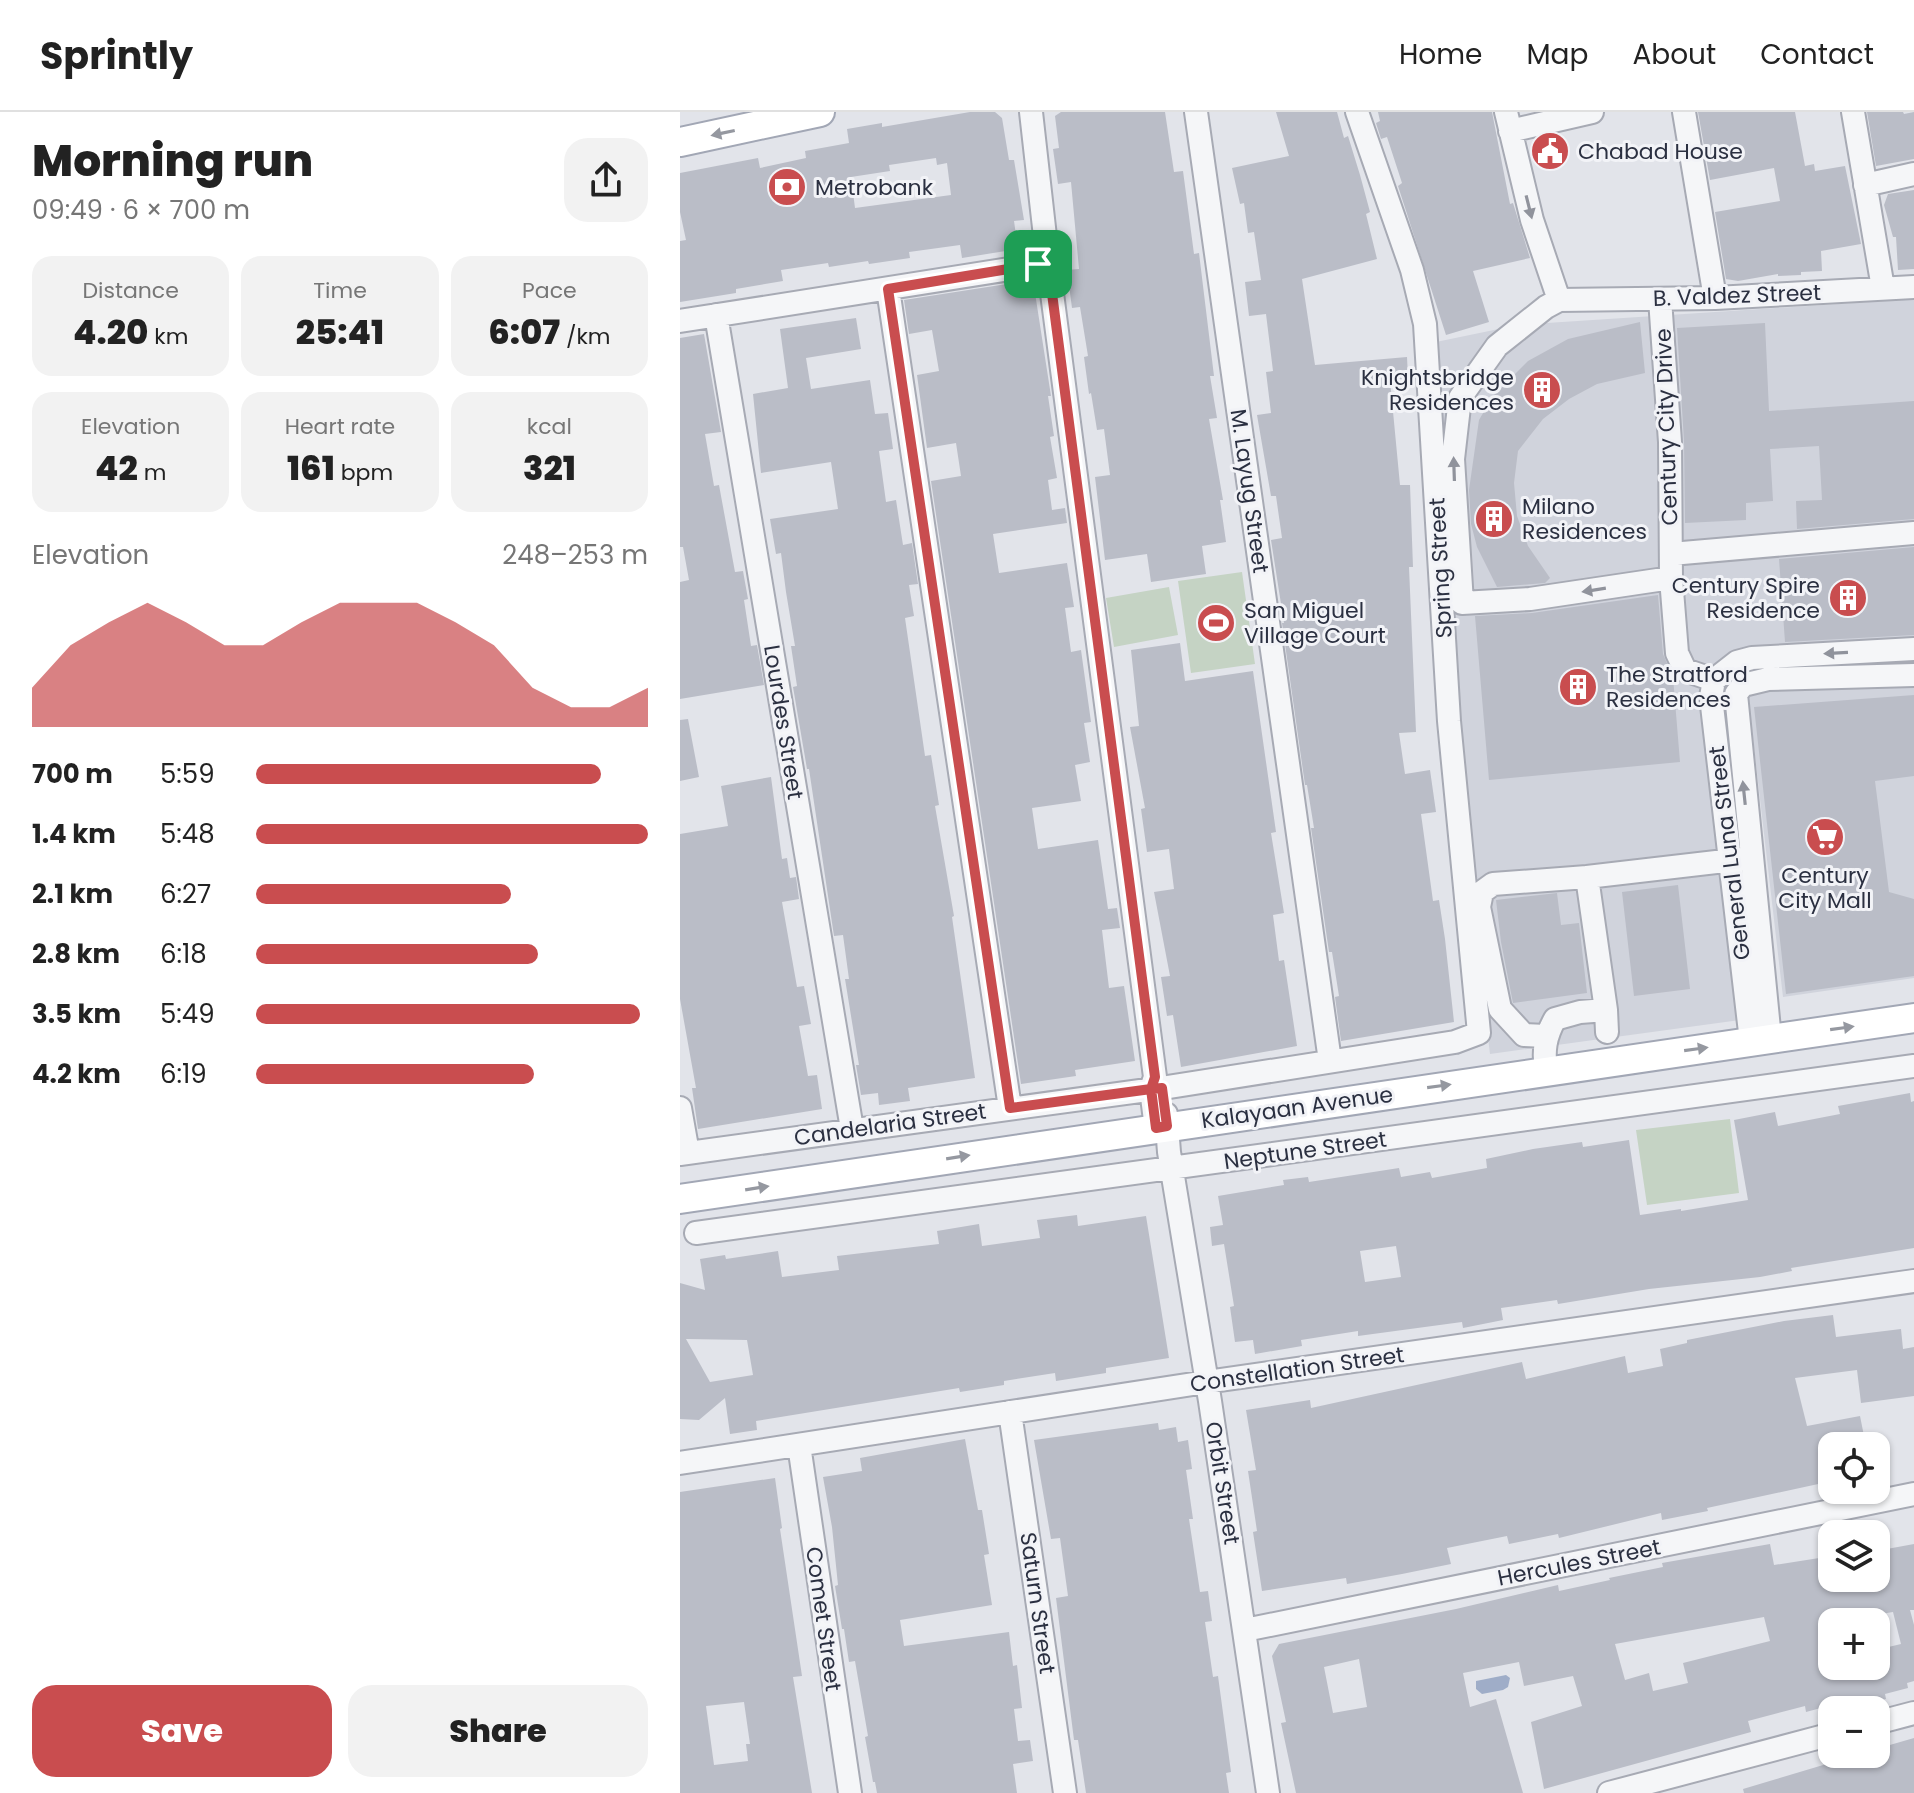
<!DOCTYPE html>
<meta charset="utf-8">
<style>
body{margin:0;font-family:Poppins,sans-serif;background:#f2f2f2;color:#222;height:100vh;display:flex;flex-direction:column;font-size:30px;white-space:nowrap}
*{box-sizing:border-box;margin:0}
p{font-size:26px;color:#767676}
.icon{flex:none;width:44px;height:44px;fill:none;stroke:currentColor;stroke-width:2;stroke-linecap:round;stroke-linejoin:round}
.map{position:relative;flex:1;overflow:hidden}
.side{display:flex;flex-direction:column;background:#fff;width:680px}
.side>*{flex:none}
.tools{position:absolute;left:1138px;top:1320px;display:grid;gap:16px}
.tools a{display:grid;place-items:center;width:72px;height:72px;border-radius:16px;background:#fff;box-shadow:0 2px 6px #0004;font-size:40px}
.pin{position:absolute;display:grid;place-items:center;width:68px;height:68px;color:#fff;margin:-34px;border-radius:16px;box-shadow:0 4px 12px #0006}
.round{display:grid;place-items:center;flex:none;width:84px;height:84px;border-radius:24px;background:#f2f2f2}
.head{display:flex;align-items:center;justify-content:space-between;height:136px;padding:0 32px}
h1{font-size:44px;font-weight:800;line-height:60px}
.stats{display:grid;grid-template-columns:repeat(3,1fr);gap:12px;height:136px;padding:8px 32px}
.stats div{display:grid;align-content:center;border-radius:20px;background:#f2f2f2;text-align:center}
.stats b{font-size:34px;font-weight:800}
.stats small{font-size:22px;font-weight:400}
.stats p{font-size:22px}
.chart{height:224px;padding:16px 32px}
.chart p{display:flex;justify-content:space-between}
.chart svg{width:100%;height:144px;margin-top:8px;fill:#c94d4f;opacity:.7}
.button{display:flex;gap:16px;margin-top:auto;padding:16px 32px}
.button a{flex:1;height:92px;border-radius:24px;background:#c94d4f;color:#fff;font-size:32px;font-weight:800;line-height:92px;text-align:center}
.button a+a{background:#f2f2f2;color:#222}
ul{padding:0 32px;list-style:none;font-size:26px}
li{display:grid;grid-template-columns:128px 96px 1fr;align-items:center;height:60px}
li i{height:20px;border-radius:10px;background:#c94d4f}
header{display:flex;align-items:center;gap:48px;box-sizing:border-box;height:112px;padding:0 40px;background:#fff;border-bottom:2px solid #e0e0e0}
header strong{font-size:38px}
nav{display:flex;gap:44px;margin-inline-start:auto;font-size:28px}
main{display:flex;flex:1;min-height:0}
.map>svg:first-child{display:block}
.built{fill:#d0d3dc}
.green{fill:#c5d3c4}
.water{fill:#9fadc8}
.building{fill:#babdc7;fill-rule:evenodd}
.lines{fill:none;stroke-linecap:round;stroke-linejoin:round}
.minor-casing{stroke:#a7aab4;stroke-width:26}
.major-casing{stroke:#a2a7b5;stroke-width:32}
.minor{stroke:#f5f6f8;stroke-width:22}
.major{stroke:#fff;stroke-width:28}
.oneway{fill:#9598a0}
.oneway2{fill:#90939c}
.route-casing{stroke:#fff;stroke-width:16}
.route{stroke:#c94d4f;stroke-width:10}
.labels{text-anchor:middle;stroke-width:6;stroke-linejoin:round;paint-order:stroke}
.poi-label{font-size:22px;fill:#2b3041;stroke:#f2f3f7;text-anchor:start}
.street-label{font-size:22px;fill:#2b3041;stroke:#f2f3f7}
</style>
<header>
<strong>Sprintly</strong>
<nav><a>Home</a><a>Map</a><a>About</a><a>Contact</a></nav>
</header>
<main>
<section class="side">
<div class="head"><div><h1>Morning run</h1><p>09:49 · 6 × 700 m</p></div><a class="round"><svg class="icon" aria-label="share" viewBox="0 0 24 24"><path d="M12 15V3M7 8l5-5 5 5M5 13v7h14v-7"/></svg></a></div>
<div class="stats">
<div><p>Distance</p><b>4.20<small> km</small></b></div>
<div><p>Time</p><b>25:41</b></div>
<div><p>Pace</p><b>6:07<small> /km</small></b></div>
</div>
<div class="stats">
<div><p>Elevation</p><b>42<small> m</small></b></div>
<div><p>Heart rate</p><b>161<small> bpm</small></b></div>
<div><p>kcal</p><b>321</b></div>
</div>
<div class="chart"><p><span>Elevation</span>248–253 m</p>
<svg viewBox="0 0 160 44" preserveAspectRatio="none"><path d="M0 44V32L10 19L20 12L30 6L40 12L50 19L60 19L70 12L80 6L90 6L100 6L110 12L120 19L130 32L140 38L150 38L160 32V44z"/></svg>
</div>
<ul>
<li><b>700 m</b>5:59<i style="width:88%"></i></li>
<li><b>1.4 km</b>5:48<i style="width:100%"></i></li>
<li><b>2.1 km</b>6:27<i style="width:65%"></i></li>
<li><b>2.8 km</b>6:18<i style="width:72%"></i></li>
<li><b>3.5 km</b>5:49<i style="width:98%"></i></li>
<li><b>4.2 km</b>6:19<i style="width:71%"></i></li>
</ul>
<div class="button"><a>Save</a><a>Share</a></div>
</section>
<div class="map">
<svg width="1234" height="1681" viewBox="0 0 1234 1681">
<rect width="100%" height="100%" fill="#e2e4ea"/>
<path class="built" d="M1234,187v679l-131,19 -36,-310 -49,6 42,327 -250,34 -40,-328 -14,-384 82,-17z"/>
<path class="green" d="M562,460l13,92 -64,9 -13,-92z
M489,475l9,48 -64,12 -8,-49z
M1050,1007l9,74 -92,12 -11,-75z"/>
<path class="water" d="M826,1563l4,3 -2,9 -5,3 -21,4 -6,-5v-8z"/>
<path class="building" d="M290,0h25l7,6 7,42h5l10,60 -10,1 4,28 -56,9 -2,-13 -51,7 1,6 -41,6 -1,-3 -39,6 -1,-4 -47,7 2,11 -47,8v4l-56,9v-61l6,-1 -6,-28v-39l78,-15 2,10 46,-10 -1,-7 44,-8 -2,-14 35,-6v4zM256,46l1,7 10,-2 4,32 -96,13 -4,-31 39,-6 -1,-6z
M381,0h104l9,60 9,-1 11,83 5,-1 15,123h-4l7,42 -8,1 14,81h-3l6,42 -24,4 4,28 -55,8 -4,-28 -42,6 -10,-83 15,-2 -6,-46 -7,1 -6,-37 -2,1 -5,-37 4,-1 -8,-49 -8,1 -5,-38 12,-1 -8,-87 -13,2 -5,-35 6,-1 -4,-32z
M596,0h61l7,26 4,-2 12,39 10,37 -4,2 11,45 -75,20 13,86 92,-8 1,21 -18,2 10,105h10l3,82h-4l7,165 -17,1 6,41 25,-4 6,42 -15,2 12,87 6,-1 6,39 9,83 -113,19 -6,-44 4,-1 -7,-44h-3l-18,-124h3l-7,-43h-2l-23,-162h2l-13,-83 11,-2 -6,-42h-5l-14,-81 14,-2 -5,-41 7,-1 -7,-57 -17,2 -4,-34 16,-2 -7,-48 -6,1 -4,-30 -4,1 -8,-36 57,-12z
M698,0h114l18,92 3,-1 17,55 -57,13 16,51 -43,13 -48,-149 4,-3 -15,-46 -6,2 -5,-16 4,-2z
M1018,0h97l10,54 9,-2 1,7 30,-5 16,78 -40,7 1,20 -21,1v3l-23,1v-2l-40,7 -12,-2 -11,-67 65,-11 -6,-33 -64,12z
M1187,0h36l1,2 10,-2v47l-38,7z
M1234,78v79l-16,1 -2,-33h-3l-9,-32 4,-11z
M353,168l18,116h-3l6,40 -4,1 7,41 -9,2 4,30 13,-2 2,15 -74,11 6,39 68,-10 7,44 -9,1 6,44 10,-2 10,72 -7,1 6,39 -15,3 6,36 -49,7 6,41 60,-9 10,69 9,-1 3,20 -18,2 7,58 15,-2 11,75 -60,9 1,6 -55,8 -90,-603 30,-5 -5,-33 -29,5 -10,-73 22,-4 -7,-41 -23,4 -5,-34z
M176,206l5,31 -55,9 5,31 59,-9 5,34 13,-1 5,36 -14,2 7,51 10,-2 7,45 9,-2 6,41 -9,1 5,31 -9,2 20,138 6,-1 8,50 -4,1 19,110 -2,1 23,161 -67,10 2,13 -31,4 -1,-12 -17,2 -5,-30h3l-14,-86h4l-6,-44 -9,1 -25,-167h-2l-14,-82 4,-1 -6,-40h4l-9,-54 -5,-39 -5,1 -6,-35 68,-10 -7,-47 -70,11 -8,-79 35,-6 -8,-59z
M960,210l5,51 -48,11 -28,15 -26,20 -25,32 -4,32 3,33 11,30 22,32 -5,5 -48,4 -20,-40 -6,-23 -2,-34 10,-70 14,-24 35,-35 40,-22z
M1085,211l4,88 145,-10v118l-117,10 -1,-28 26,-1 -3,-54 -49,3 3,52 -27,2v17l-61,3 -1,-82 -7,-113z
M24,222l17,98 -16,2 9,52 5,-1 16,87 8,-1 5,28 -4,1 7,46 6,-1 7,40 -84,14v-117l9,-2 -6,-33h-3v-209z
M1234,435v88l-129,7 -6,-83z
M978,483l5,59 10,23 7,85 -191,18 -14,-164 57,-3z
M500,531l5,38 68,-10 23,161 -5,1 13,80 -11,2 6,46 5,-1 13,86 -116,21 -8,-52 -6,1 -6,-39 9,-1 -16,-84 20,-3 -5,-40 -22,3 -6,-43 4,-1 -15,-81 9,-1 -8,-76z
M1234,583v81l-39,5 14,111 25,7v77l-128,18 -32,-287z
M8,607l11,58 -19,4v-61z
M91,665l11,82 5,-1 3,20 6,-1 3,22 -17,3 15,85 7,-1 7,38 -12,2 9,50 9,-1 5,34 -124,20 -6,-41h4l-16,-89v-165l48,-8 -7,-40z
M998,773l12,104 -56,7 -12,-104z
M877,781l4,32 18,-2 8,70 -74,10 -12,-61 -5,-42z
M1230,981l1,9 3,-1v147l-123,20 1,3 -32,6 -111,12 -91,15 -1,-4 -56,8 2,12 -40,8 -1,-6 -104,14v-5l-57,9 1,6 -47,8 -2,-14 -18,2 -5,-35 4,-1 -10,-62 -12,2 -2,-19 13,-2 -5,-29 66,-11 -1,-5 25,-3 1,5 90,-14 2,9 29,-5 2,6 55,-10 -1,-9 47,-10 49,-7 1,5 46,-7 11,75 41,-6v2l67,-11 -14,-80 41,-8 3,14 62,-12 -2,-8zM716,1134l5,31 -36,5 -5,-31z
M397,1103l1,11 68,-10 23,142 -63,10v5l-50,8 -1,-8 -51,8v4l-44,7 -1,-4 -203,33 1,9 -27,4 -5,-36 -26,22 -19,-1v-136l25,7 -5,-31 25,-4 1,4 52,-8 4,26 57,-7 -2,-14 102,-12 -2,-13 42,-7 3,22 58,-8 -3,-18zM6,1227l61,1 6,35 -43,7z
M1153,1203l3,22 65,-8 2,20 11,-2v49l-53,7 -4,-33 -62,8 12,48 53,-10 6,30h-34v35l-125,27 1,3 -46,9 -1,-7 -102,25 -1,-4 -49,10 -2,-8 -60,12 4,16 -49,10 -55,10 -1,-6 -84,13 -9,-59 4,-1 -9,-60 8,-1 -10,-60 64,-10 1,8 211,-46 4,17 99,-23 3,17 35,-7 -3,-17 27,-6v-3l97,-19z
M478,1311l1,7 17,-3 2,15 10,-2 4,29 -6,1 7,49h-4l11,73 8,-1 4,30 -7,1 8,55 5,-1 13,96 -5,1 3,20h-143l-8,-53h-4l-18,-142 12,-2 -8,-58 -9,1 -17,-99z
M285,1327l13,71h4l7,44 -5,1 8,50 -92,15 4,26 105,-14 4,34 4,-1 5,43 -8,1 4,32 12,-1 3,21 -20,3 4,29h-140l-2,-11h-2l-8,-45 3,-1 -13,-75 -6,1 -5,-33h-2l-7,-43 3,-1 -6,-58 -9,-50 39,-6 -2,-13z
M95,1366l7,50 -2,1 22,147 -9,1 19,116h-132v-301zM64,1590l6,42h-4l2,17 -34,4 -8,-59z
M1090,1432l4,21 58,-9v22h44v-27l38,-7v66h-4l4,15v56l-7,2 1,5 -23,6 1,5 -26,6 -2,-7 -52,14 -1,-6 -57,15 3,11 -207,57 -13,-67 51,-16 -9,-30 -49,10 -5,-24 -56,11 7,34 26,-8 27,94h-227l-15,-70 5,-1 -14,-66 7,-12 177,-35 102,-24 1,6 51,-11 -1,-2 54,-11 -1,-4zM1213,1500l8,32 -25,6v16h-44v-44zM1084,1505l6,24 -87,22 5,20 -35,8 -4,-18 -24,7 -10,-36zM679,1547l8,48 -34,6 -9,-46z
M1234,1626v55h-170l-1,-4 117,-35h16v-5z"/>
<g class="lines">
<g class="minor-casing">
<path id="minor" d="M351,0l17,151 107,814 -4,12 5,39
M516,0l134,949
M826,0l26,108 27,80
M1004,0l31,186
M1173,0l30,176
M830,19l82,-19
M1185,73l49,-11
M208,177l122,819
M980,187l10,143 1,136 6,75 8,17 29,10
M36,203l136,814
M0,209l368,-58
M991,442l243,-21
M991,466l-141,21 -68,4 -9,-144 7,-61 37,-52 49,-39 13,-7 156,-2 199,-11
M907,765l19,133
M866,924l-22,-1 -24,-26 -21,-102 3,-15 11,-8 94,-7 155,-18
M1090,927l-34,-345 7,-9 25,-6 146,-4
M1071,929l-40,-344 3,-17 23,-18 15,-4 162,-9
M866,958c-3,-19 -1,-33 9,-51l25,-7 26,-2 1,22
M0,996l8,45
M486,1002l3,38 41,249 58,392
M0,1042l482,-66 293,-46 24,-9 -30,-312 -24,-397 -13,-54 -55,-158
M16,1121l1218,-167
M330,1300l55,381
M119,1333l51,348
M0,1351l526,-81 708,-101
M565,1518l669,-136
M1196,1611l38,-10
M929,1681l223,-59"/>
</g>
<g class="major-casing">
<path id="major" d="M0,30l140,-30
M0,1087l1234,-181"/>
</g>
<use href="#minor" class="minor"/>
<use href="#major" class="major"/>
</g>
<defs><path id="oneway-solid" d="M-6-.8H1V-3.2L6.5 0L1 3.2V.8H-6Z" transform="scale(2)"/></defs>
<g class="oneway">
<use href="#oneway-solid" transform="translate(43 21) rotate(168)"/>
<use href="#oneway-solid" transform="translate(1162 916) rotate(-8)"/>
<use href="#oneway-solid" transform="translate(1016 937) rotate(-8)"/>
<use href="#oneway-solid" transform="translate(759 974) rotate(-8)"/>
<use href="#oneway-solid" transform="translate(278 1045) rotate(-9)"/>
<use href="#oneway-solid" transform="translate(77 1076) rotate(-9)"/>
</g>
<g class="oneway2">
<use href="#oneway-solid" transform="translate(849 95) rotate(76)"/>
<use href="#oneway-solid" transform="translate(774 357) rotate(-92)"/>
<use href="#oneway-solid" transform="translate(914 478) rotate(171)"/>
<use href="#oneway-solid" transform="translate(1156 541) rotate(177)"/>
<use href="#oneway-solid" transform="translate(1064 681) rotate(-96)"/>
</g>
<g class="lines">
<g class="route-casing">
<path id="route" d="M358,152l-150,25 122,819 141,-19 11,-1 5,38 -11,2 -5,-39 4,-12 -107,-814 -10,1"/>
</g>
<use href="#route" class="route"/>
</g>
<defs>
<g id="civic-disc" transform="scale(2)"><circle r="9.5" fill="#c94d4f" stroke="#f2f3f7"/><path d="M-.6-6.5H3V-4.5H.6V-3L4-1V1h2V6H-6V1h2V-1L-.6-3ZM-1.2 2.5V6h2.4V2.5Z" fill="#fff"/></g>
<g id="bank-disc" transform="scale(2)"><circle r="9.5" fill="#c94d4f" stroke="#f2f3f7"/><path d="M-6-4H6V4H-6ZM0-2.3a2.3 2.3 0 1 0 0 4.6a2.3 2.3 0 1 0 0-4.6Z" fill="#fff"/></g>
<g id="building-disc" transform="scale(2)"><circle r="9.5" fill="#c94d4f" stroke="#f2f3f7"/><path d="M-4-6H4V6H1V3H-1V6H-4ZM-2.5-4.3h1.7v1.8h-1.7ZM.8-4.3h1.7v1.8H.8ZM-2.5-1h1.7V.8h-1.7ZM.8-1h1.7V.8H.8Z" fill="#fff"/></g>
<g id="stadium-disc" transform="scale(2)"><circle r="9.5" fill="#c94d4f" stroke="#f2f3f7"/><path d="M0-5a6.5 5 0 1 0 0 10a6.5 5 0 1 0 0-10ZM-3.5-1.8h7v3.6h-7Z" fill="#fff"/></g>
<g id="supermarket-disc" transform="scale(2)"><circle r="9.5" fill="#c94d4f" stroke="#f2f3f7"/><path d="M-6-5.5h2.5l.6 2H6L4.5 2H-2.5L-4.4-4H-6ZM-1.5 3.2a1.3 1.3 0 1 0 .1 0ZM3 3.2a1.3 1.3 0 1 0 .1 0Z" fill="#fff"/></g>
</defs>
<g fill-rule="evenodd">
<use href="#civic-disc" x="870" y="39"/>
<use href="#bank-disc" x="107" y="75"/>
<use href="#building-disc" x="862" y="278"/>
<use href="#building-disc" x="814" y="407"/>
<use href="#building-disc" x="1168" y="486"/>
<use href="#stadium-disc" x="536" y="511"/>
<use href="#building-disc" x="898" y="575"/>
<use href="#supermarket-disc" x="1145" y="725"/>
</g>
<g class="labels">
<g class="poi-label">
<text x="898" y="47">Chabad House</text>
<text x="135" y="83">Metrobank</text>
<text x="834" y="273" text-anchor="end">Knightsbridge<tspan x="834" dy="25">Residences</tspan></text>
<text x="842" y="402">Milano<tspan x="842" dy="25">Residences</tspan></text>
<text x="1140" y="481" text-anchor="end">Century Spire<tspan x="1140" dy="25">Residence</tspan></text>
<text x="564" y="506">San Miguel<tspan x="564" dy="25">Village Court</tspan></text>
<text x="926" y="570">The Stratford<tspan x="926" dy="25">Residences</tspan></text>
<text x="1145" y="771" text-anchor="middle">Century<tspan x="1145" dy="25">City Mall</tspan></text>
</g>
<g class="street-label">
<text transform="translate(1057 183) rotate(-2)" y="8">B. Valdez Street</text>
<text transform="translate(986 315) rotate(-92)" y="8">Century City Drive</text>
<text transform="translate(570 379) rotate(82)" y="8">M. Layug Street</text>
<text transform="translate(760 456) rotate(-93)" y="8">Spring Street</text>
<text transform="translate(104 610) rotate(81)" y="8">Lourdes Street</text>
<text transform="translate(1049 741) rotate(-97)" y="8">General Luna Street</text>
<text transform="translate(617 995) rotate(-8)" y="8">Kalayaan Avenue</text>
<text transform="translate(210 1012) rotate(-8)" y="8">Candelaria Street</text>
<text transform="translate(625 1038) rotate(-8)" y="8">Neptune Street</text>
<text transform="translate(617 1257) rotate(-8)" y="8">Constellation Street</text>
<text transform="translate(543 1371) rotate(81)" y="8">Orbit Street</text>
<text transform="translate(899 1450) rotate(-11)" y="8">Hercules Street</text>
<text transform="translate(358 1491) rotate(82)" y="8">Saturn Street</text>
<text transform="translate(144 1507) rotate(82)" y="8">Comet Street</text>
</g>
</g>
</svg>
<div class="tools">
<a><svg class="icon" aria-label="locate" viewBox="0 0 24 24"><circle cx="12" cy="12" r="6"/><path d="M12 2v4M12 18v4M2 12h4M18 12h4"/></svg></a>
<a><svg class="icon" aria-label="layers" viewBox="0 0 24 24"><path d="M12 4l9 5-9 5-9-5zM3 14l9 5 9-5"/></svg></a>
<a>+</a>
<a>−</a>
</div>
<div class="pin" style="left:358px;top:152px;background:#1e9e55"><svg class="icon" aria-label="arrive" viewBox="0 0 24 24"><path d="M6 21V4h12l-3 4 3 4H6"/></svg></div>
</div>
</main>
